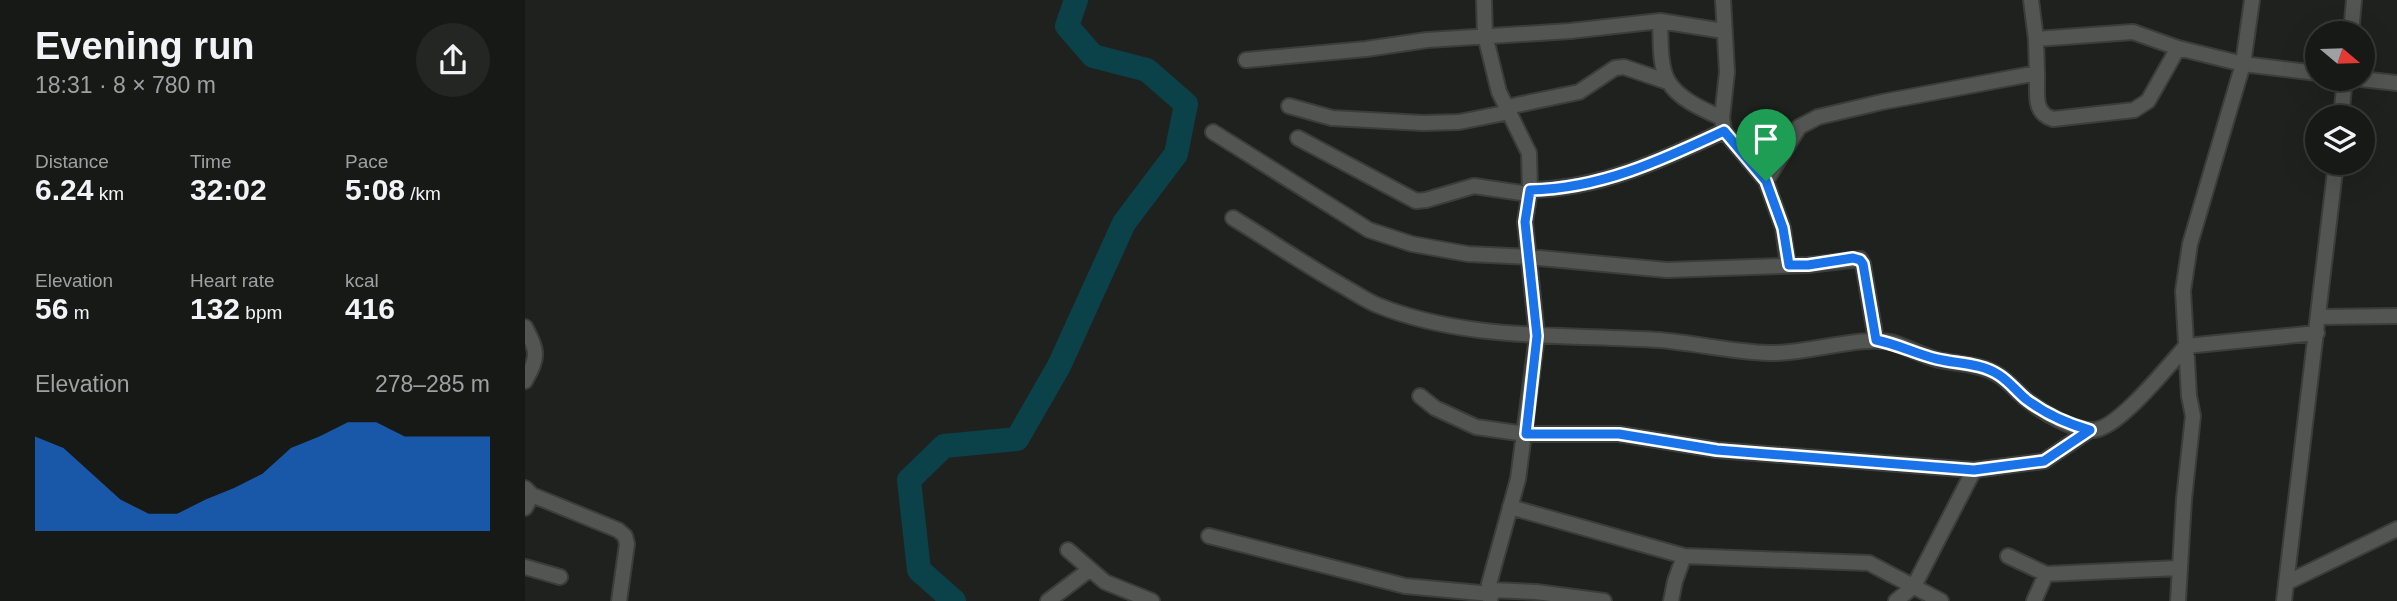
<!DOCTYPE html>
<meta charset="utf-8">
<style>
body{margin:0;font-family:Helvetica,sans-serif;background:#242624;color:#f1f3f6;height:100vh;display:flex;flex-direction:column;font-size:26px;white-space:nowrap}
*{box-sizing:border-box;margin:0}
p{font-size:23px;color:#9ea0a1}
.icon{flex:none;width:38px;height:38px;fill:none;stroke:currentColor;stroke-width:2;stroke-linecap:round;stroke-linejoin:round}
.map{position:relative;flex:1;overflow:hidden}
.panel{display:flex;flex-direction:column;background:#171917;width:525px}
.panel>*{flex:none}
.needle{width:46px;rotate:109deg}
.fabs{position:absolute;left:1780px;top:21px;display:grid;gap:14px}
.fabs a{display:grid;place-items:center;width:70px;height:70px;border-radius:50%;background:#171917;box-shadow:0 7px 28px #0002,0 0 0 2px #363836;font-size:35px}
.pin{position:absolute;display:grid;place-items:center;width:60px;height:60px;color:#fff;margin:-72px -30px;border-radius:50% 50% 50% 0;rotate:-45deg;box-shadow:0 0 7px #0007}
.pin .icon{rotate:45deg}
.round{display:grid;place-items:center;flex:none;width:74px;height:74px;border-radius:37px;background:#242624}
.summary{display:flex;align-items:center;justify-content:space-between;height:119px;padding:0 35px}
h1{font-size:38px;font-weight:600;line-height:52px}
.figures{display:grid;grid-template-columns:repeat(3,1fr);gap:10px;height:119px;padding:7px 35px}
.figures div{display:grid;align-content:center}
.figures b{font-size:30px;font-weight:600}
.figures small{font-size:19px;font-weight:400}
.figures p{font-size:19px}
.chart{height:196px;padding:14px 35px}
.chart p{display:flex;justify-content:space-between}
.chart svg{width:100%;height:126px;margin-top:7px;fill:#1a73e8;opacity:.7}
main{display:flex;flex:1;min-height:0}
.map>svg:first-child{display:block}
.lines{fill:none;stroke-linecap:round;stroke-linejoin:round}
.river{stroke:#0b4149;stroke-width:24}
.street-casing{stroke:#3b3d3b;stroke-width:18}
.street{stroke:#535552;stroke-width:14}
.route-casing{stroke:#fff;stroke-width:14}
.route{stroke:#1a73e8;stroke-width:9}
</style>
<main>
<section class="panel">
<div class="summary"><div><h1>Evening run</h1><p>18:31 · 8 × 780 m</p></div><a class="round"><svg class="icon" aria-label="share" viewBox="0 0 24 24"><path d="M12 15V3M7 8l5-5 5 5M5 13v7h14v-7"/></svg></a></div>
<div class="figures">
<div><p>Distance</p><b>6.24<small> km</small></b></div>
<div><p>Time</p><b>32:02</b></div>
<div><p>Pace</p><b>5:08<small> /km</small></b></div>
</div>
<div class="figures">
<div><p>Elevation</p><b>56<small> m</small></b></div>
<div><p>Heart rate</p><b>132<small> bpm</small></b></div>
<div><p>kcal</p><b>416</b></div>
</div>
<div class="chart"><p><span>Elevation</span>278–285 m</p>
<svg viewBox="0 0 160 44" preserveAspectRatio="none"><path d="M0 44V11L10 15L20 24L30 33L40 38L50 38L60 33L70 29L80 24L90 15L100 11L110 6L120 6L130 11L140 11L150 11L160 11V44z"/></svg>
</div>
</section>
<div class="map">
<svg width="1872" height="601" viewBox="0 0 1872 601">
<rect width="100%" height="100%" fill="#1f211f"/>
<g class="lines">
<path class="river" d="M429,601l-35,-31 -10,-90 35,-34 73,-7 42,-73 65,-143 52,-69 10,-50 -39,-34 -54,-14 -26,-30 9,-26"/>
<g class="street-casing">
<path id="street" d="M959,0l1,35 14,57 30,61 1,37 -5,32 12,114 -19,143 -29,105 3,6 -2,11
M1198,0l4,72 -5,46 2,13 42,50 17,47 5,37
M1506,0l5,39 1,34
M1135,21c1,18 -1,44 8,60 10,18 36,29 54,37
M1826,33l3,-33
M1511,39l97,-7 45,16 65,16 74,9
M721,60l120,-11 61,-9 143,-9 90,-10 64,10
M1836,79l36,4
M764,106l43,12 91,5 36,-1 51,-10
M982,107l72,-15 36,-24 9,-1 44,15
M1816,117l4,-38
M688,132l156,98 43,14 56,10 61,3 138,13 141,-5 52,-6 3,5 13,76
M773,138l118,63 10,-1 48,-14 55,8
M1241,181l33,-54 19,-10 64,-15 155,-29c1,19 -5,40 16,46l81,-9 14,-9 30,-53
M1005,190c70,-1 132,-30 194,-59
M708,218c36,22 71,46 108,67 11,6 24,15 36,20 89,36 188,29 282,35 37,3 73,12 110,13 37,2 93,-19 125,-10 15,5 29,13 45,17 20,4 43,4 61,16 10,7 18,17 27,24 17,13 46,31 67,30 25,-2 75,-65 92,-84l131,-13
M1793,317l79,-1
M0,327c13,25 14,29 0,54
M895,396l15,12 41,19 50,7h93l98,16 257,20
M0,488l7,7 86,35 7,6 2,8 -8,57
M985,507l174,49 185,7 72,38
M0,508l7,-13
M684,536l196,50 86,8
M543,550l37,32 47,19
M1483,556l38,18 133,-6
M0,567l35,10
M1761,583l111,-54
M967,590l44,2 68,9
M523,601l41,-31
M1146,601l4,-20 9,-25
M1371,601l18,-15 60,-116 70,-9 46,-31
M1509,601l12,-27
M1653,601l6,-102 9,-83 -4,-20 -6,-105 7,-47 53,-180 9,-64
M1759,601l52,-438"/>
</g>
<use href="#street" class="street"/>
</g>
<g class="lines">
<g class="route-casing">
<path id="route" d="M1199,131l42,50 17,47 6,37h19l45,-7 7,2 3,4 13,76c21,4 40,14 61,19 21,5 44,4 62,16 11,7 19,18 28,25 19,14 41,24 63,30l-46,31 -70,9 -257,-20 -98,-16h-93l11,-98 -12,-114 5,-32c70,-1 132,-30 194,-59z"/>
</g>
<use href="#route" class="route"/>
</g>
</svg>
<div class="fabs">
<a><svg class="needle" viewBox="-14 -14 28 28"><path d="M0-13l5 13h-10z" fill="#e53935"/><path d="M0 13l5-13h-10z" fill="#9ea0a1"/></svg></a>
<a><svg class="icon" aria-label="layers" viewBox="0 0 24 24"><path d="M12 4l9 5-9 5-9-5zM3 14l9 5 9-5"/></svg></a>
</div>
<div class="pin" style="left:1241px;top:181px;background:#1e9e55"><svg class="icon" aria-label="arrive" viewBox="0 0 24 24"><path d="M6 21V4h12l-3 4 3 4H6"/></svg></div>
</div>
</main>
